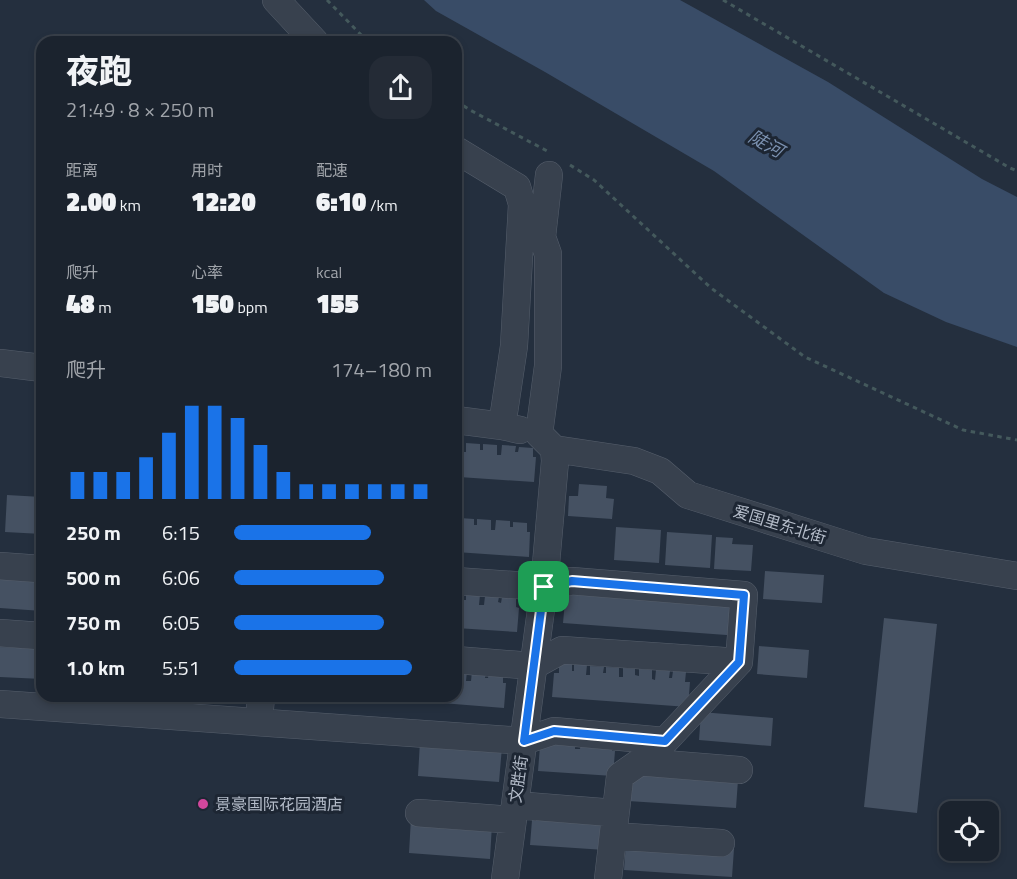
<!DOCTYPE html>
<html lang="zh">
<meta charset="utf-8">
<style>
body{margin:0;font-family:"Titillium Web","Noto Sans SC",sans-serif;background:#242b36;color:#f1f3f6;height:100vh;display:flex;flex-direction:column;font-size:22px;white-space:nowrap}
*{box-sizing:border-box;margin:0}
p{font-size:20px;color:#a0a4aa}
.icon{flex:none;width:33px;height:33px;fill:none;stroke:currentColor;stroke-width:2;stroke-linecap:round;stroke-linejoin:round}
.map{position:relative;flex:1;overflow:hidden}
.panel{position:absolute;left:36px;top:36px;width:426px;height:666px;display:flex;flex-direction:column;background:#1b232e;border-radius:18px;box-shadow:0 3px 9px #0003,0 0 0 2px #39404a}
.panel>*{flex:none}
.tools{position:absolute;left:939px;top:801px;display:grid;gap:12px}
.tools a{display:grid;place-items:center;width:60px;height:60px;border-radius:12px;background:#1b232e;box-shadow:0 3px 9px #0003,0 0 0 2px #39404a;font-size:30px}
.pin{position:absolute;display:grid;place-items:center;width:51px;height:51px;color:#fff;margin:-26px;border-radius:12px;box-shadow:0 3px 9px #0006}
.round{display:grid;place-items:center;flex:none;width:63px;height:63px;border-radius:18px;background:#242b36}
.headline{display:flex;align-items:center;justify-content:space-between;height:102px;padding:0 30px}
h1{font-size:33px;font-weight:800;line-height:45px}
.figures{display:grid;grid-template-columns:repeat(3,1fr);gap:9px;height:102px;padding:6px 30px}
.figures div{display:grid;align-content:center}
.figures b{font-size:26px;font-weight:800}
.figures small{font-size:16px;font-weight:400}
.figures p{font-size:16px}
.chart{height:168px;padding:12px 30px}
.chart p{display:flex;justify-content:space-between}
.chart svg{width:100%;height:108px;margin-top:6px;stroke:#1a73e8;stroke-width:6}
ul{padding:0 30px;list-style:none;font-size:20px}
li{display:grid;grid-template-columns:96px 72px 1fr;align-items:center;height:45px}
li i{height:15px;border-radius:8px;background:#1a73e8}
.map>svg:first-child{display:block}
.water{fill:#394c67}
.building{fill:#455162}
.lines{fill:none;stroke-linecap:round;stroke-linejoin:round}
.minor-casing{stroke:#565f6c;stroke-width:28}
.path{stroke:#44595c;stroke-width:3;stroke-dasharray:4.5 4.5;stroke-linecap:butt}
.minor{stroke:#38414e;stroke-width:27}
.route-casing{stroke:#fff;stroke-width:12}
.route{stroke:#1a73e8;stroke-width:8}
.hotel-dot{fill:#d1479c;stroke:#1d2633;stroke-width:2}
.labels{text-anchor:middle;stroke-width:6;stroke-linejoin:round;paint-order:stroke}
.street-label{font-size:16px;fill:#b4bcc9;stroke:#1d2633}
.poi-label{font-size:16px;fill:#b4bcc9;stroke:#1d2633;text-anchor:start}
.water-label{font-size:18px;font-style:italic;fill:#7c92b1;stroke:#1d2633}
</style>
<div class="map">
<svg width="1017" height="879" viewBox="0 0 1017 879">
<rect width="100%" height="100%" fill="#242f3e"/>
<path class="water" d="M424,0h256l148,82 154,97 35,18v150l-71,-25 -62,-29 -170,-122 -169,-99 -109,-61z"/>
<path class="building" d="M466,443l14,1v6h3v-6l14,1v10h4l1,-10 14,1 -1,6h3l1,-5 14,1v9h3l-2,25 -75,-5 2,-25h5z
M579,484l28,2 -1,12 8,1 -2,20 -44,-3 1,-20h9z
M7,495l35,2v37l-37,-2z
M460,518l14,1v6h3v-6l14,1v10h4l1,-10 14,1v6h3v-5l14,1v9h3l-1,25 -73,-5v-25h4z
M616,527l45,3 -2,33 -45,-3z
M667,532l45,3 -2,33 -45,-3z
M716,537l17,1 -1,6 21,1 -2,26 -37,-2z
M765,571l59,4 -2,28 -59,-4z
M0,578l42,3v30l-42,-3z
M566,590l176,12 -2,34 -177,-13z
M456,594h7v6h3v-6l14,1 -1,10h5l1,-9 14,1 -1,5 3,1 1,-6 14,1v9l3,1 -2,24 -61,-4z
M884,618l53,6 -20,189 -53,-6z
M759,646l50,4 -2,28 -50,-4z
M0,647l42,2v30l-42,-2z
M559,664h13v7h2v-6h13l-1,10h4v-9l14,1 -1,6h3v-6l13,1v9h4v-9l12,1v6l4,1v-7l13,1v9l3,1 1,-10 14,1 -1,7h3l1,-7 13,1 -1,10h5l-2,25 -136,-10 2,-24h5z
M456,670l11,1 -1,10h5l1,-10 14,1 -1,6h3l1,-5 14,1v9h3l-2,25 -75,-6 1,-6h26z
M330,696h71l-1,6 -71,-4z
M701,712l72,6 -2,28 -72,-6z
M576,739l-1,10h5l1,-9 31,2v9h3l-2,25 -75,-5 2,-25z
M420,741l82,6 -3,35 -81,-6z
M630,773l108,7 -2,28 -108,-7z
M537,811l31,2 -1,10h5l1,-9 31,2 1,34 -75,-5 2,-25 4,1z
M411,818l81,6 -2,35 -81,-6z
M626,842l108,7 -2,28 -108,-7z"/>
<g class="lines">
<g class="minor-casing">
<path id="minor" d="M276,0l39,42
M456,150l61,37 5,17 -8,142 -12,80
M0,363l42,5
M456,420l46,6 18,4
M539,434l9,-68v-112l-6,-17 7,-62
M554,449l80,12 26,10 28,24 178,56 151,25
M0,566l42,3
M456,581l88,6 28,-6 172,14 -5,67 -74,79 -25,21 -20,14 -12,103
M0,633l42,3
M456,660l77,6 29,-16 177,12
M0,704l524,37 30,-10 111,10
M259,722l2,-26
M640,762l99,8
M515,805l100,8
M419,813l94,7
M613,836l108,7
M505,879l39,-292 11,-126 -1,-12 -15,-15"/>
</g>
<path class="path" d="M327,0l41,42
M723,0l287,168 7,3
M456,101l14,9 79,42
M570,165l24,15 117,108 94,69 158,73 54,10"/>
<use href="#minor" class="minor"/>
</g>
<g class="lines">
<g class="route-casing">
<path id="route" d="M572,581l172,14 -5,67 -74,79 -111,-10 -30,10 20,-154z"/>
</g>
<use href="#route" class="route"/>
</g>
<circle class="hotel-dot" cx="203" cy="804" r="6"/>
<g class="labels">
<g class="street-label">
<text transform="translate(780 524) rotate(17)" y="6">爱国里东北街</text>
<text transform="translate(518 779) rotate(-82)" y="6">文胜街</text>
</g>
<g class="poi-label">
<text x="215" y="810">景豪国际花园酒店</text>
</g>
<g class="water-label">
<text transform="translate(766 144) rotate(29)" y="6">陡河</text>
</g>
</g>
</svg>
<div class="tools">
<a><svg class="icon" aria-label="locate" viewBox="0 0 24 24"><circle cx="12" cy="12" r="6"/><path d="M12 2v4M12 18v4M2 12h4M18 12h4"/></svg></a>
</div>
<div class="pin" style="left:544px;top:587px;background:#1e9e55"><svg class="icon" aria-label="arrive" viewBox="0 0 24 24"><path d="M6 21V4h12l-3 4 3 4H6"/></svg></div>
<section class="panel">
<div class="headline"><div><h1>夜跑</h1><p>21:49 · 8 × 250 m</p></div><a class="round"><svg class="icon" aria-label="share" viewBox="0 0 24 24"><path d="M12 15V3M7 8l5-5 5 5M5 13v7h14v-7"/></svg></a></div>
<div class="figures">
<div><p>距离</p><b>2.00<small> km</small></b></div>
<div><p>用时</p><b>12:20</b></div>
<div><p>配速</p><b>6:10<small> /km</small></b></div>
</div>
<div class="figures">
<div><p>爬升</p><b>48<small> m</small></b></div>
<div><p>心率</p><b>150<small> bpm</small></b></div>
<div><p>kcal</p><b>155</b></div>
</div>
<div class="chart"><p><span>爬升</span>174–180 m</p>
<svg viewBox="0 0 160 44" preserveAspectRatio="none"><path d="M5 44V33M15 44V33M25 44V33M35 44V27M45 44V17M55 44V6M65 44V6M75 44V11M85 44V22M95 44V33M105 44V38M115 44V38M125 44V38M135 44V38M145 44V38M155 44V38"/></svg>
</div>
<ul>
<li><b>250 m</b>6:15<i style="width:69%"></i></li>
<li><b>500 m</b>6:06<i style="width:76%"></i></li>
<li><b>750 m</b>6:05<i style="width:76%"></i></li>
<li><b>1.0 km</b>5:51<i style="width:90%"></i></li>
</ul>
</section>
</div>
